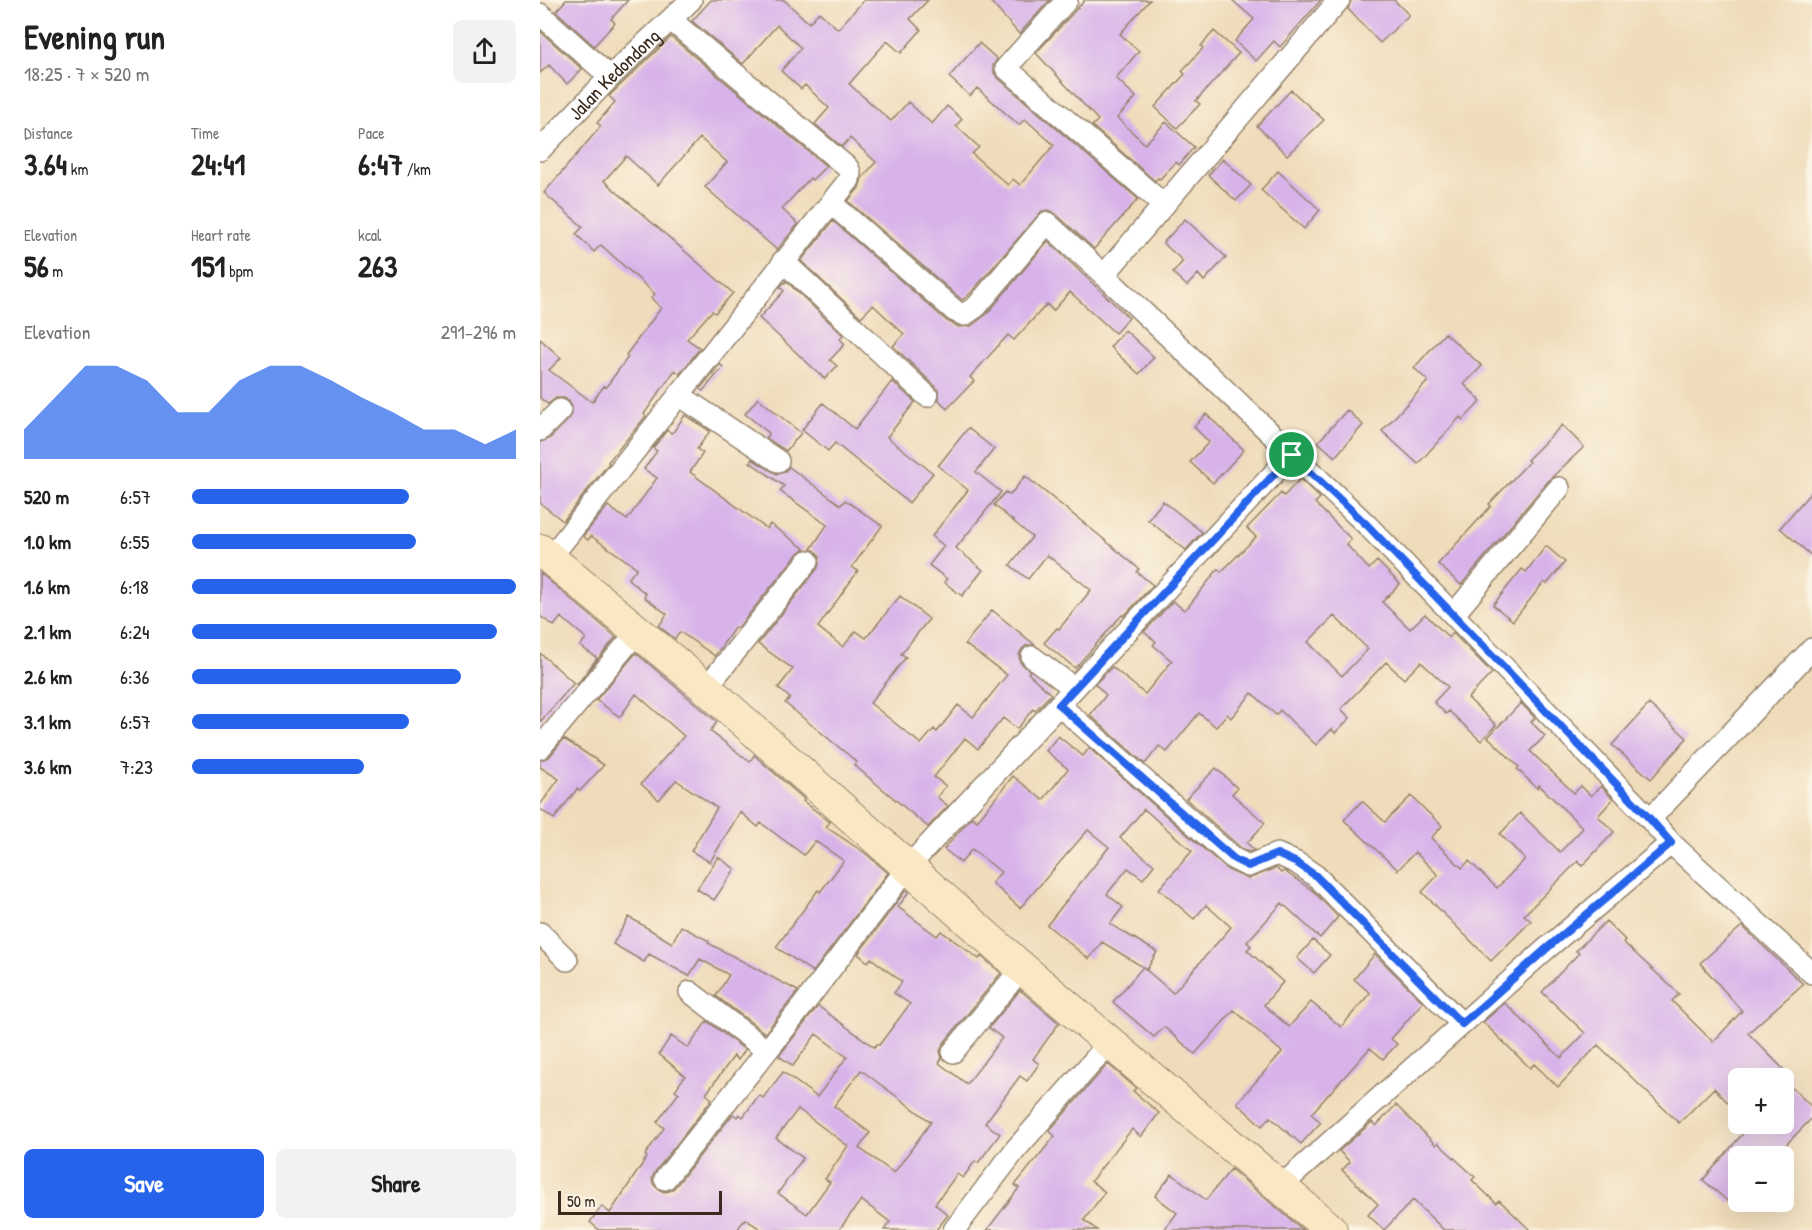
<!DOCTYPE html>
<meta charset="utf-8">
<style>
body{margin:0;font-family:"Patrick Hand",sans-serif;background:#f2f2f2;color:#222;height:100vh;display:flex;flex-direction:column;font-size:22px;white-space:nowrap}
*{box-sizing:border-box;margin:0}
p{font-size:20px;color:#767676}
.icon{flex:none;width:33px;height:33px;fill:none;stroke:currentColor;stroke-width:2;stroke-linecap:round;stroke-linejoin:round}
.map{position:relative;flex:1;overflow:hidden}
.drawer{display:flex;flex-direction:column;background:#fff;width:540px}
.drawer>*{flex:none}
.buttons{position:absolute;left:1188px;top:1068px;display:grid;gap:12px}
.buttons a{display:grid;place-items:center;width:66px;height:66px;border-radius:9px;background:#fff;box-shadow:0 6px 24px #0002;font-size:30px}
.scale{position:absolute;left:18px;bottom:15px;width:164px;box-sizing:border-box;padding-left:6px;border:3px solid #3b2a1e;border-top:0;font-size:16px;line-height:21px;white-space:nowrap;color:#3b2a1e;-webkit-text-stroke:4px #fcf5e5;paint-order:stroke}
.pin{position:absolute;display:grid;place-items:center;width:51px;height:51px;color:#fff;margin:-26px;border:3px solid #fff;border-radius:50%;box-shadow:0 2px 6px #0007}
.round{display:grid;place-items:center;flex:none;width:63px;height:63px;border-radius:9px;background:#f2f2f2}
.headline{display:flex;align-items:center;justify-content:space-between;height:102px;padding:0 24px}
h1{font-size:33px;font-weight:800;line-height:45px}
.stats{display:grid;grid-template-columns:repeat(3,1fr);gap:9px;height:102px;padding:6px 24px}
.stats div{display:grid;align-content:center}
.stats b{font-size:30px;font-weight:800}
.stats small{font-size:16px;font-weight:400}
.stats p{font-size:16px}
.chart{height:168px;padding:12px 24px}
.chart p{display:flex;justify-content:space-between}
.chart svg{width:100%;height:108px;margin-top:6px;fill:#2563eb;opacity:.7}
.cta{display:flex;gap:12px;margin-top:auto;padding:12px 24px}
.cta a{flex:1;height:69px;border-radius:9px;background:#2563eb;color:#fff;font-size:24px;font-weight:800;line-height:69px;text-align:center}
.cta a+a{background:#f2f2f2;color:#222}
ul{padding:0 24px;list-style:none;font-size:20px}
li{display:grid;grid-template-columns:96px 72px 1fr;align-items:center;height:45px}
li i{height:15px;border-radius:8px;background:#2563eb}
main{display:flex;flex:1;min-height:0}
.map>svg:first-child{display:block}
.building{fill:#d8b3ea;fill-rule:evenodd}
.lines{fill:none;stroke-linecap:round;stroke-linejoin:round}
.minor-casing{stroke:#95836c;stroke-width:24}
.secondary-casing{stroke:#95836c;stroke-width:34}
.minor{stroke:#fff;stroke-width:21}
.secondary{stroke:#fae7c3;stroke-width:32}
.route-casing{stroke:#fff;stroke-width:12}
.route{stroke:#2563eb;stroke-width:8}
.labels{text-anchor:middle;stroke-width:4.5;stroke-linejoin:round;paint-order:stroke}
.street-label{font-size:20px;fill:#3b2a1e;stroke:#fcf5e5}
</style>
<main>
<section class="drawer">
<div class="headline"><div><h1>Evening run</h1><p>18:25 · 7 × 520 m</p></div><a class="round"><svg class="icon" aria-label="share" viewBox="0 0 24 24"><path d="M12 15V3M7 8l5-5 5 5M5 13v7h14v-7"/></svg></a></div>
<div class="stats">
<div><p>Distance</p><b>3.64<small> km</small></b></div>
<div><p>Time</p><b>24:41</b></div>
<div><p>Pace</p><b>6:47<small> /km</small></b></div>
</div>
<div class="stats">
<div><p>Elevation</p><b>56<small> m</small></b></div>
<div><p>Heart rate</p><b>151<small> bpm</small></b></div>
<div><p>kcal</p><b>263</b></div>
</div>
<div class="chart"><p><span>Elevation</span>291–296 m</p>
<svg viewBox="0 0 160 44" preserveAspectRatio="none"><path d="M0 44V32L10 19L20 6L30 6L40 12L50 25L60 25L70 12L80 6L90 6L100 12L110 19L120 25L130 32L140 32L150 38L160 32V44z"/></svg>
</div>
<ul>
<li><b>520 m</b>6:57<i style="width:67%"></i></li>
<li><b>1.0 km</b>6:55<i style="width:69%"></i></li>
<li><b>1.6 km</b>6:18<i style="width:100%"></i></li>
<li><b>2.1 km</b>6:24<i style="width:94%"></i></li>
<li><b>2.6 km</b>6:36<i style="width:83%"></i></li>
<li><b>3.1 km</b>6:57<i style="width:67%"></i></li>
<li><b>3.6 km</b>7:23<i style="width:53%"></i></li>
</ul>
<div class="cta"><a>Save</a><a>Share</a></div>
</section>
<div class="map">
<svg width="1272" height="1230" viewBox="0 0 1272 1230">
<rect width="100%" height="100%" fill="#fcf5e5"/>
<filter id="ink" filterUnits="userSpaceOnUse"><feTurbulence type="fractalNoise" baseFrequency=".0167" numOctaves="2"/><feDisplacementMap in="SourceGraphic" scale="12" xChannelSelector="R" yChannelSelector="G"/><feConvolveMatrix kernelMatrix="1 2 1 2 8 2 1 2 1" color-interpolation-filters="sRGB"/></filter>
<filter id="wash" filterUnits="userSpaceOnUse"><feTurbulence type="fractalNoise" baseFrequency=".008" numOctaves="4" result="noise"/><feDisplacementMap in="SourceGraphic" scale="24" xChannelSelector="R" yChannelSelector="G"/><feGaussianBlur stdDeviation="1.35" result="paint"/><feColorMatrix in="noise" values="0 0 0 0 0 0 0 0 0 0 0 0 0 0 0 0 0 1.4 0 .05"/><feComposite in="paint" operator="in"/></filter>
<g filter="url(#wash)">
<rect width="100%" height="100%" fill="#efdcba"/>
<g id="blocks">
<path class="building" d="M26,0h62l-17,19 4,4 -21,23 -38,-35z
M171,0h73l25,23 10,-11 19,17 26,-29h64l-18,19 11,11 -20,23 -14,-12 -38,43 42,37 17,-19 24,22 15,-18 15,13 -6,7 23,21 -7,7 36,31 5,-6 7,6 34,-40 -29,-26 -6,6 -42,-37 -7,8 -21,-19 30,-34 18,16 -4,7 1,7 4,5 140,121 -44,50 -38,-35 -7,-4 -7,1 -74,85 -6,4 -114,-99 11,-13 3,-10 14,-16 -26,-24 -8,9 -27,-23 14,-16 -24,-23 -4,4 -20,-18 20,-23 -24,-23 -34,39 -51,-43z
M449,0h61l-31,34z
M545,0h65l-30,34 19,17 -23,27 20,19 -19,21 28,26 21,-22 28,25 -15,18 -3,-3 -16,17 -2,-1 -3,3 -63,-55 6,-6 -62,-67z
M692,0h89l-41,47 -6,-6 -18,20 -21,-20 19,-22z
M811,0h43l15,15 -29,28 -32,-34z
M0,31l42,38 -15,15 -18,-19 -9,8z
M674,31l25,22 -43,48 4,3 -23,24 -22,-21 30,-33 -3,-3 21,-23 -2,-2z
M131,37l155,129 -14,14 -2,-2 -28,31 16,15 -21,26 -72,-63 22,-25 -27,-24 -42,47 -32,-29 -22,25 129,112 -18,20 -3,-2 -25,28 13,9 -20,26 -5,-4 -31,44 2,2 -38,46 1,1 -46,58 -23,-18v-61l9,-3 20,-20 3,-5v-7l-3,-6 -5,-3h-8l-8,6 -8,-6v-59l21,19 -12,12 43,32 12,-16 2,1 22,-30 -2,-2 35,-47 -10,-10 4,-4 -54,-49 -7,7 -18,-18 7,-7 -39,-34 57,-67 -4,-3 18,-21 -6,-6z
M751,90l33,30 -37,35 -30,-29z
M683,159l28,26 -15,16 -28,-26z
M738,171l42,39 -16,19 -43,-39z
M645,219l41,38 -22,24 -6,-7 -11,12 -14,-13 10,-12 -20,-18z
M293,221l114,100 12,6 12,-1 16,-12 61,-73 81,77 -14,15 -45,-41 -17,19 -6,-7 -33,36 -6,-5 -38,42 4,4 -27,28 -8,-9v-7l-3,-6 -43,-41 11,-12 -31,-29 -12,12 -60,-56z
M246,281l57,54 -3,4 5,5 -15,16 7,6 -12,13 -66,-61 25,-27 -4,-4z
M585,330l29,27 -15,17 -29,-27z
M905,333l37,33 -18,18 17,17 -18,19 -3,-3 -42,47 -36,-33 46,-50 -14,-13z
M180,364l3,3 -20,24 -3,-2z
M352,381l23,21 -28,35 46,36 -24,30 -74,-60 -7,8 -26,-21 21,-27 32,26z
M218,398l43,35 -15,18 -20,-13 3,-5 -24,-19z
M807,410l16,15 -28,32 -17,-15z
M666,414l38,36 -31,33 -23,-21 19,-20 -15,-15z
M145,415l25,16 -13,18 6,4 -13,19 77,57 3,-5 35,25 -7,4 -61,76 -2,-2 -20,29 -35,-24 -5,7 -16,-13 8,-12 -23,-17 2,-3 -18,-15 9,-11 -46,-32 -3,4 -5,-4 25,-30 19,14 30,-42 -13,-9 13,-18 -4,-3 14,-18 4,3 3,-2z
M1022,425l22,22 -35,33 -88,105 -23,-21 53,-58 -2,-2 40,-42 -2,-2z
M428,428l26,21 -18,23 25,20 -45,56 27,22 -21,26 -18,-14 3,-3 -18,-14 15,-19 -12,-10 36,-46 -30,-24z
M212,459l25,15 7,-2 5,-5 52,38 4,-5 37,26 -30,41 6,4 -40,56 25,20 13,-16 10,7 34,-42 29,23 -28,35 5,3 -36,46 51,41 13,-15 3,3 21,-27 15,12 34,-42 -42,-31 27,-34 43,35h-8l-5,4 -3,6 1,7 10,9 -2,2 23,21 -16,17 -2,-2 -16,20 -14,-11 -25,31 -13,-11 -31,39 12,9 -9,11 11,9 -20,21 -74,-62 3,-3 -72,-59 5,-5 -12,-10 15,-19 -35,-25 60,-76 2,-11 -4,-6 -5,-2 16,-24 -47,-34 4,-5 -34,-24z
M485,476l75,60 39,33 -2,3 16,13 -29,31 -2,-1 -47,53 -31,-25 13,-15 2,1 32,-39 -44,-35 -19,24 -18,-14 22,-28 -38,-32 11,-13 5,3z
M760,479l20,19 -5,5 36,36 -5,5 23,25 8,-8 23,23 -18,18 28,27 15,-15 24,24 4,-5 39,40 -24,25 28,27 -15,16 -32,-30 -3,3 -12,-12 14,-15 -27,-25 -17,17 -18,-17 -45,47 9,9 -15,15 -3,-4 -16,16 -36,-35 -4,5 -24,-22 -21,25 -4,-4 -11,13 -17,-14 -32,39 -8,-6 -14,18 -55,-49 16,-20 -11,-11 17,-17 33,27 27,-33 -19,-16 3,-3 -12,-10 29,-31 11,9 4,-3 30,-38 3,3 35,-35 -9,-9 34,-35 3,3zM794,616l34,33 -26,27 -34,-34z
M1272,491v65l-32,-28z
M623,501l39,31 -16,18 -38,-30z
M1006,546l19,16 -18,22 -3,-2 -31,39 -20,-16 29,-36 4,3z
M0,573l76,64 -40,49 21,-28 -17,-12 6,-8 -25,-21 -7,9 -14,-10z
M0,653l34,30 -34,39z
M96,653l81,69 -7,9 40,31 4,-7 50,44 -1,2 27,21 -4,5 39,26 23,20 -75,99 -37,-25 42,-57 2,2 24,-31 -29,-20 -11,14 -43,-32 -3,4 -18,-15 -30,50 -19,-11 26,-43 -41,-28 -17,20 -18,-16 43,-48 -48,-42 -16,23 -24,-17z
M981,703l14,15 -4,4 14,14 -15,15 44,42 7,-7 10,10 10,-10 12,13 -15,17 16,16 -32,34 -4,-5 -54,54 7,6 -40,40 -69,-69 16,-17 -23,-23 -17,18 -54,-50 18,-19 23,21 26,-26 31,30 -11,12 31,30 7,-7 28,27 28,-29 -25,-25 20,-21 40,39 23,-24 -44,-43 -2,3 -20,-19 2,-2 -31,-30z
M1109,704l38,34 -36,41 -39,-34z
M518,736l25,20 6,-8 139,122 20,9 28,-11 5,5 3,-2 29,20 25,26 -18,21 -38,-35 -35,39 4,4 -4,4 36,32 -19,23 25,22 22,-25 30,25 29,-34 -16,-14 21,-25 48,48 -32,37 6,5 -14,15 -13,-11 -59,66 10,8 -20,22 -31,-27 -8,9 -25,-23 45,-51 -48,-42 -39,44 -31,-27 -10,10 -41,-35 30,-35 -41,-25 -13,17 -42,-34 62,-78 -21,-17 -68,78 -28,-25 9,-11 -29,-23 -11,14 -17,-14 28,-32 5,4 36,-45 30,24 25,-31 -22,-18zM604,809l48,42 -33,38 35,30 12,-14 25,22 -58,66 -29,-25 3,1 10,-17 -47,-28 13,-17 -16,-13 21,-26 15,11 11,-14 -34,-27z
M24,739l40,26 -24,26 -3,-2 -23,30 -14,-10v-4l19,-26 -19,-12v-7l9,-3z
M676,768l21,20 -5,6 33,29 -18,20 7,7 -6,2 -7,-4 -55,-49z
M178,857l17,12 -21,31 -17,-11z
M366,890l3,2 -11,15 39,29 4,-5 38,28 2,-3 20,17 -58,71 -3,7 2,7 -3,5 28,21 35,-46 -13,-10 31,-38 39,33 -26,36 6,5 -12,17 -7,-5 -35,47 15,11 -22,29 -3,-2 -12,17 -6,-4 -22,30 13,11 -12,15h-52l6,-8 -29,-22 -22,30h-77l-17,-11 -8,11h-138l-9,-8 12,-16 8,7 37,-56 -2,-2 19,-27 -7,-6 22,-29 -4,-3 10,-14 -26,-22 12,-18 17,12 19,-27 38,29 -7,10 -4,-4 -28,38 6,5 -57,73 -3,6 1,6 5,5 6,3 6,-1 5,-4 58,-73 4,3 2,-3 4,3 16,-22 4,3 20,-26 34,25 30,-40 -31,-23 -23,32 -14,-10 39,-50 56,41 3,-3 2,1 31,-41 -16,-11 8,-11 -31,-24 -3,4 -10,-8zM321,1070l70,52 -37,51 -35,-25 11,-15 -36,-27zM258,1109l50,37 -23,33 5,3 -23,32 -29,-21 25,-35 -27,-20z
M89,917l43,26 9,-17 28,15 -1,2 90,48 -33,42 -49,-37 13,-21 -29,-16 -11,17 -40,-22 -5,8 -31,-18z
M1066,921l19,19 -2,2 56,52 -7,7 41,41 29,-31 -42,-48 42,-37 61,58 -55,49 44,45h-54v35l-24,-25 -35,35 -81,-78 -40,42 -24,-23 -4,4 -47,-46 22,-19 56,55 24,-25 -43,-41 37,-39 -3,-2z
M773,940l17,15 -16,18 -17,-15z
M568,1064l28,24 -3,3 26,22 -18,24 -9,-8 -41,52 14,11 -21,28 13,10h-110l32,-42 -4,-3 40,-49 -6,-5z
M1244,1080l28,27v11l-37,38h-37v37l-8,10 -27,-23 48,-56h33z
M856,1105l40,40 2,-2 37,34 -3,3 24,23 3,-3 31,30h-86l-31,-30 -29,30 -16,-15 10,-11 -36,-34 8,-8 -11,-11 33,-29 4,4z
M691,1169l72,61h-139l13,-17 -22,-17 17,-22 34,26z"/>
</g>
</g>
<g filter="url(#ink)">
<use href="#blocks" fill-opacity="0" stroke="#95836c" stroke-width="1.5"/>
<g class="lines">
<g class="minor-casing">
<g id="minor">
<path d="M527,0l-61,68 158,137"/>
<path d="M0,14l70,63"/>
<path id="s1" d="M0,150l70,-73 81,-77"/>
<path d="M291,203l124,108 9,4 13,-9 70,-83 57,52"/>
<path d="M243,261l144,135"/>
<path d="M139,395l99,66"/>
<path d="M0,430l20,-20"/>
<path d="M10,558l299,-378 1,-7 -2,-5 -177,-148"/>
<path d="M914,614l105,-126"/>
<path d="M492,657l42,31"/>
<path d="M166,688l102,-127"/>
<path d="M519,705l175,154 14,7 29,-12 20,9 19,13 146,148"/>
<path d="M0,748l98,-117"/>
<path d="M1110,819l162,-170"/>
<path d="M1131,843l141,130"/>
<path d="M0,933l27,27"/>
<path d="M150,992l76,58"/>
<path d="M413,1052l69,-84"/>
<path d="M125,1179l136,-171 107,-141 383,-412"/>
<path d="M740,1187l266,-238 125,-106 -21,-24 -283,-294 -263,-250 235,-275"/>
<path d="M414,1230l62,-81 94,-107"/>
</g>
</g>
<g class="secondary-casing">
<path id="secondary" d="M0,550l166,138 316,280 309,262"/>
</g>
<use href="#minor" class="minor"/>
<use href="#secondary" class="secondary"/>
</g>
</g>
<g class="lines" filter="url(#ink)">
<g class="route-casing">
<path id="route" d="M752,455l75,70 283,294 21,24 -125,106 -84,75 -146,-148 -19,-13 -20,-9 -29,12 -14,-7 -175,-154z"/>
</g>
<use href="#route" class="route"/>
</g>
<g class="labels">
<g class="street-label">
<text dy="7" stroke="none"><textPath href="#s1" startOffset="106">Jalan Kedondong</textPath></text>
</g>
</g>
</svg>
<div class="buttons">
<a>+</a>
<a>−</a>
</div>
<div class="scale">50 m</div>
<div class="pin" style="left:752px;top:455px;background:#1e9e55"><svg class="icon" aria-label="arrive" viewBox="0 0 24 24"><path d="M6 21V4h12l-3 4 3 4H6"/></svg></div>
</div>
</main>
